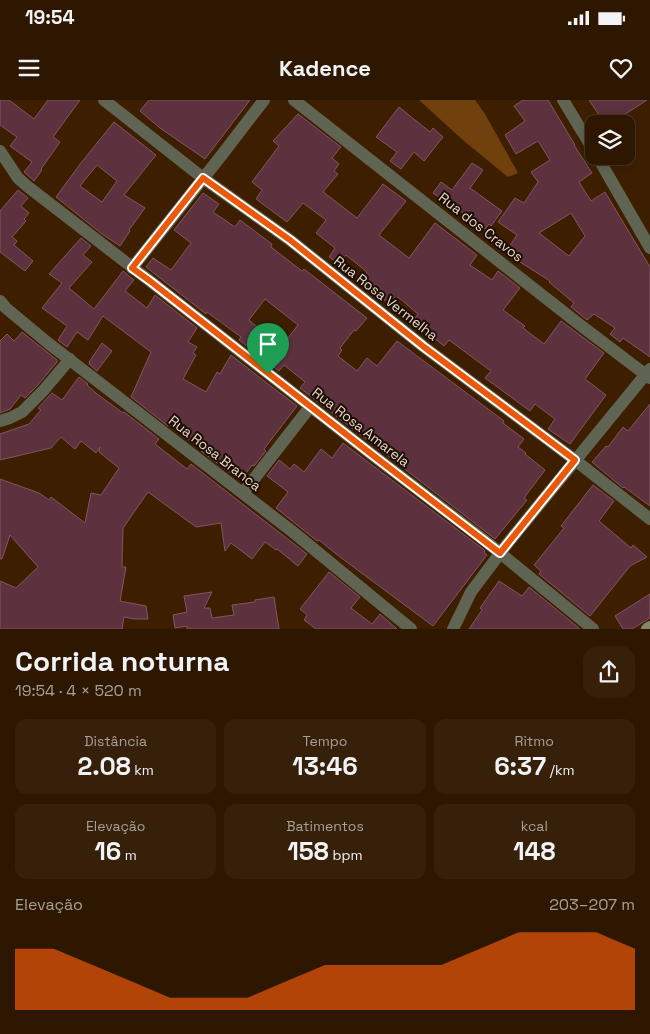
<!DOCTYPE html>
<html lang="pt">
<meta charset="utf-8">
<style>
body{margin:0;font-family:"Space Grotesk",sans-serif;background:#36200a;color:#f1f3f6;height:100vh;display:flex;flex-direction:column;font-size:19px;white-space:nowrap}
*{box-sizing:border-box;margin:0}
p{font-size:16px;color:#a79f99}
.icon{flex:none;width:28px;height:28px;fill:none;stroke:currentColor;stroke-width:2;stroke-linecap:round;stroke-linejoin:round}
.map{position:relative;height:529px;overflow:hidden}
.side{display:flex;flex-direction:column;background:#2e1700;flex:1}
.side>*{flex:none}
.tools{position:absolute;left:585px;top:15px;display:grid;gap:10px}
.tools a{display:grid;place-items:center;width:50px;height:50px;border-radius:10px;background:#2e1700;box-shadow:0 2px 8px #0003,0 0 0 1px #493622;font-size:25px}
.pin{position:absolute;display:grid;place-items:center;width:42px;height:42px;color:#fff;margin:-51px -21px;border-radius:50% 50% 50% 0;rotate:-45deg;box-shadow:0 0 5px #0007}
.pin .icon{rotate:45deg}
.round{display:grid;place-items:center;flex:none;width:52px;height:52px;border-radius:15px;background:#36200a}
.summary{display:flex;align-items:center;justify-content:space-between;height:85px;padding:0 15px}
h1{font-size:28px;font-weight:700;line-height:38px}
.figures{display:grid;grid-template-columns:repeat(3,1fr);gap:8px;height:85px;padding:5px 15px}
.figures div{display:grid;align-content:center;border-radius:12px;background:#36200a;text-align:center}
.figures b{font-size:25px;font-weight:700}
.figures small{font-size:14px;font-weight:400}
.figures p{font-size:14px}
.chart{height:140px;padding:10px 15px}
.chart p{display:flex;justify-content:space-between}
.chart svg{width:100%;height:90px;margin-top:5px;fill:#ea580c;opacity:.7}
.status{display:flex;justify-content:space-between;align-items:center;height:35px;padding:0 25px;background:#2e1700;direction:ltr}
.status svg{height:14px;fill:currentColor}
header{display:flex;justify-content:space-between;align-items:center;height:65px;padding:0 15px;background:#2e1700;font-size:22px;font-weight:700}
.map>svg:first-child{display:block}
.green{fill:#71410d}
.building{fill:#5d323e;stroke:#835461;fill-rule:evenodd}
.lines{fill:none;stroke-linecap:round;stroke-linejoin:round}
.street{stroke:#606553;stroke-width:12}
.secondary{stroke:#7f886b;stroke-width:12}
.route-casing{stroke:#fff;stroke-width:10}
.route{stroke:#ea580c;stroke-width:6}
.labels{text-anchor:middle;stroke-width:4;stroke-linejoin:round;paint-order:stroke}
.street-label{font-size:14px;fill:#ebd6c6;stroke:#1a0d03}
</style>
<div class="status"><b>19:54</b><svg viewBox="0 0 49 12"><path d="M0 12V9h3v3zM5 12V6h3v6zM10 12V3h3v9zM15 12V0h3v12zM26 1h20v11H26zM47 4h2v5h-2z"/></svg></div>
<header><svg class="icon" aria-label="menu" viewBox="0 0 24 24"><path d="M4 6h16M4 12h16M4 18h16"/></svg>Kadence<svg class="icon" aria-label="heart" viewBox="0 0 24 24"><path d="M12 20l-8-8c-3-5 5-10 8-4 3-6 11-1 8 4z"/></svg></header>
<div class="map">
<svg width="650" height="529" viewBox="0 0 650 529">
<rect width="100%" height="100%" fill="#3d1f00"/>
<path class="green" d="M419,0h56l10,14 33,59 -10,4 -44,-36z"/>
<path class="building" d="M0,0h9l25,19 14,-19h32l-27,37 7,5 -19,27 1,1 -8,11 -10,-9 8,-10 -22,-16 7,-9 -17,-12z
M149,0h101l-45,59 -45,-31 -20,-17z
M523,0h25l27,45h-1l18,28 -13,9 12,19 14,-9 45,75v90l-27,-19 -3,4 -10,-8 5,-6 -21,-14 -7,6 -16,-13 3,-4 -25,-21 1,-1 -41,-26 1,-2 -3,-3 10,-15 -19,-13 17,-24 9,5 14,-21 -7,-10 19,-12 -12,-19 -22,13 -11,-19 20,-14 -11,-15zM571,113l14,23 -16,20 -30,-23z
M589,0h58l-37,24h-5z
M399,7l31,25 3,-4 10,9 -19,24 -10,-9 -13,17 -11,-8 7,-9 -21,-15z
M298,14l43,33 -9,11 7,6 -5,7 4,3 -15,18 12,9 22,17 26,-34 23,17 -27,34 30,23 26,-35 42,32 -7,10 22,15 6,-9 22,17 -17,22 22,16 -2,2 21,16 17,-23 43,32 -19,26 21,16 -36,49 -22,-15 7,-10 -20,-15 -5,7 -45,-33 6,-7 -42,-31 -5,6 -31,-25 5,-7 -20,-17 -7,8 -31,-24 7,-9 -21,-17 -7,9 -10,-7 6,-9 -19,-15 10,-13 -23,-17 -16,19 -31,-23 6,-9 -10,-8 27,-36 -6,-5z
M114,22l42,33 -32,40 21,13 -16,22 1,1 -10,15 -18,-12 -46,-37 25,-34zM97,65l20,16 -15,21 -22,-16z
M472,63l11,7 -13,18 32,23 -11,15 -2,-2 -4,5 -9,-5 -1,1 -10,-8 1,-2 -33,-22 8,-11 11,8z
M18,90l10,8 -7,8 8,7 -5,6 2,2 -14,16 5,4 -3,4 19,16 -8,10 -25,-19v-41z
M203,93l16,11 -6,8 22,15 5,-7 32,24 -1,3 31,24 2,-2 63,49 -11,13 -2,-1 -14,18 2,2 -4,6 19,15 10,-13 10,8 20,-25 107,80 -1,2 21,16 -6,8 8,6 -1,1 20,16 -21,28 3,2 -32,39 -195,-151 5,-6 -21,-17 -5,6 -40,-31 2,-3 -34,-25 -1,2 -60,-47 7,-9 18,12 20,-27 -17,-13zM265,199l33,26 -17,22 -32,-27z
M81,138l10,8 -8,9 9,7 -23,26 25,21 29,-38 11,9 -9,11 22,17 8,-13 42,33 -9,14 9,5 -4,6 3,2 -13,24 23,13 11,-20 3,2 11,-19 37,29 29,22 -33,43 2,2 -12,15 -2,-1 -8,11 -7,2 -36,-27 1,-2 -17,-12 -16,-13 -1,2 -37,-29 20,-45 -48,-36 -15,24 -11,-8 -10,15 -9,-7 9,-14 -25,-18 20,-25 -13,-9z
M22,232l35,28v2l-20,24 -12,12 -4,-3 -11,14 -10,4v-72l7,-7 7,7z
M102,243l10,8 -15,20 -8,-7 1,-1 -1,-1z
M79,277l9,7 -1,1 10,9 26,19 1,-1 35,27 -4,5 32,25 4,-5 116,90 -9,12 -21,-17 -1,1 -11,-8 -13,17 -21,-16 -6,8 -4,-28 -25,4 -48,-35 -25,36 -1,39h4l-6,34 26,5 2,13h-14l-10,-2 -2,12h-122v-48l16,7 22,-21 -28,-32 -8,24h-2v-80l39,14 10,7 2,-3 34,26 6,-30 10,2 18,-27 -20,-16 1,-5 -4,6 -15,-12 -6,8 -14,-12 -10,11 -51,12v-26l29,-10 12,-14 -3,-2 14,-15 10,7z
M650,304v102l-26,-19 -1,1 -31,-26 14,-16 2,1 15,-20 5,4z
M343,343l140,106 2,2 -1,2 3,2 -54,71 -93,-69 -21,-17 -2,1 -41,-33 12,-16 -21,-16 12,-16 11,9 4,-5 10,8 17,-23 11,9z
M593,385l21,16 -15,20 32,27 2,-3 14,12 -17,9 -40,50 -51,-42 2,-3 -7,-6 30,-37 -3,-2z
M329,472l31,25 -9,11 21,16 8,-10 17,15h-81l-12,-9 3,-5 -7,-6z
M499,481l23,15 7,-9 51,42h-111l13,-19 -2,-2z
M212,492l-8,16h6l2,10 22,-3 -2,-10 23,-3v-2l19,-3 5,32h-92v-3l-12,2 -2,-13 14,-3 -3,-16z
M650,494v24l-18,11h-9l-8,-13z"/>
<g class="lines">
<path class="street" d="M104,0l99,78 87,62 134,107 151,113 75,59
M294,0l281,221 75,57
M563,0l31,51
M0,51l18,27 9,8 123,95 220,172 118,90 105,86
M597,56l53,92
M132,168l89,-112 43,-56
M0,201l6,7 42,35 245,189 118,97
M0,321l10,-3 12,-6 21,-21 27,-32
M243,393l67,-86
M453,529l18,-37 36,-48 143,-175"/>
<path class="secondary" d="M647,529l3,-2"/>
</g>
<g class="lines">
<g class="route-casing">
<path id="route" d="M203,78l87,62 134,107 151,113 -75,93 -130,-100 -220,-172 -18,-13z"/>
</g>
<use href="#route" class="route"/>
</g>
<g class="labels">
<g class="street-label">
<text transform="translate(481 127) rotate(38)" y="5">Rua dos Cravos</text>
<text transform="translate(386 198) rotate(38)" y="5">Rua Rosa Vermelha</text>
<text transform="translate(361 327) rotate(38)" y="5">Rua Rosa Amarela</text>
<text transform="translate(215 353) rotate(38)" y="5">Rua Rosa Branca</text>
</g>
</g>
</svg>
<div class="tools">
<a><svg class="icon" aria-label="layers" viewBox="0 0 24 24"><path d="M12 4l9 5-9 5-9-5zM3 14l9 5 9-5"/></svg></a>
</div>
<div class="pin" style="left:268px;top:274px;background:#1e9e55"><svg class="icon" aria-label="arrive" viewBox="0 0 24 24"><path d="M6 21V4h12l-3 4 3 4H6"/></svg></div>
</div>
<section class="side">
<div class="summary"><div><h1>Corrida noturna</h1><p>19:54 · 4 × 520 m</p></div><a class="round"><svg class="icon" aria-label="share" viewBox="0 0 24 24"><path d="M12 15V3M7 8l5-5 5 5M5 13v7h14v-7"/></svg></a></div>
<div class="figures">
<div><p>Distância</p><b>2.08<small> km</small></b></div>
<div><p>Tempo</p><b>13:46</b></div>
<div><p>Ritmo</p><b>6:37<small> /km</small></b></div>
</div>
<div class="figures">
<div><p>Elevação</p><b>16<small> m</small></b></div>
<div><p>Batimentos</p><b>158<small> bpm</small></b></div>
<div><p>kcal</p><b>148</b></div>
</div>
<div class="chart"><p><span>Elevação</span>203–207 m</p>
<svg viewBox="0 0 160 44" preserveAspectRatio="none"><path d="M0 44V14L10 14L20 22L30 30L40 38L50 38L60 38L70 30L80 22L90 22L100 22L110 22L120 14L130 6L140 6L150 6L160 14V44z"/></svg>
</div>
</section>
